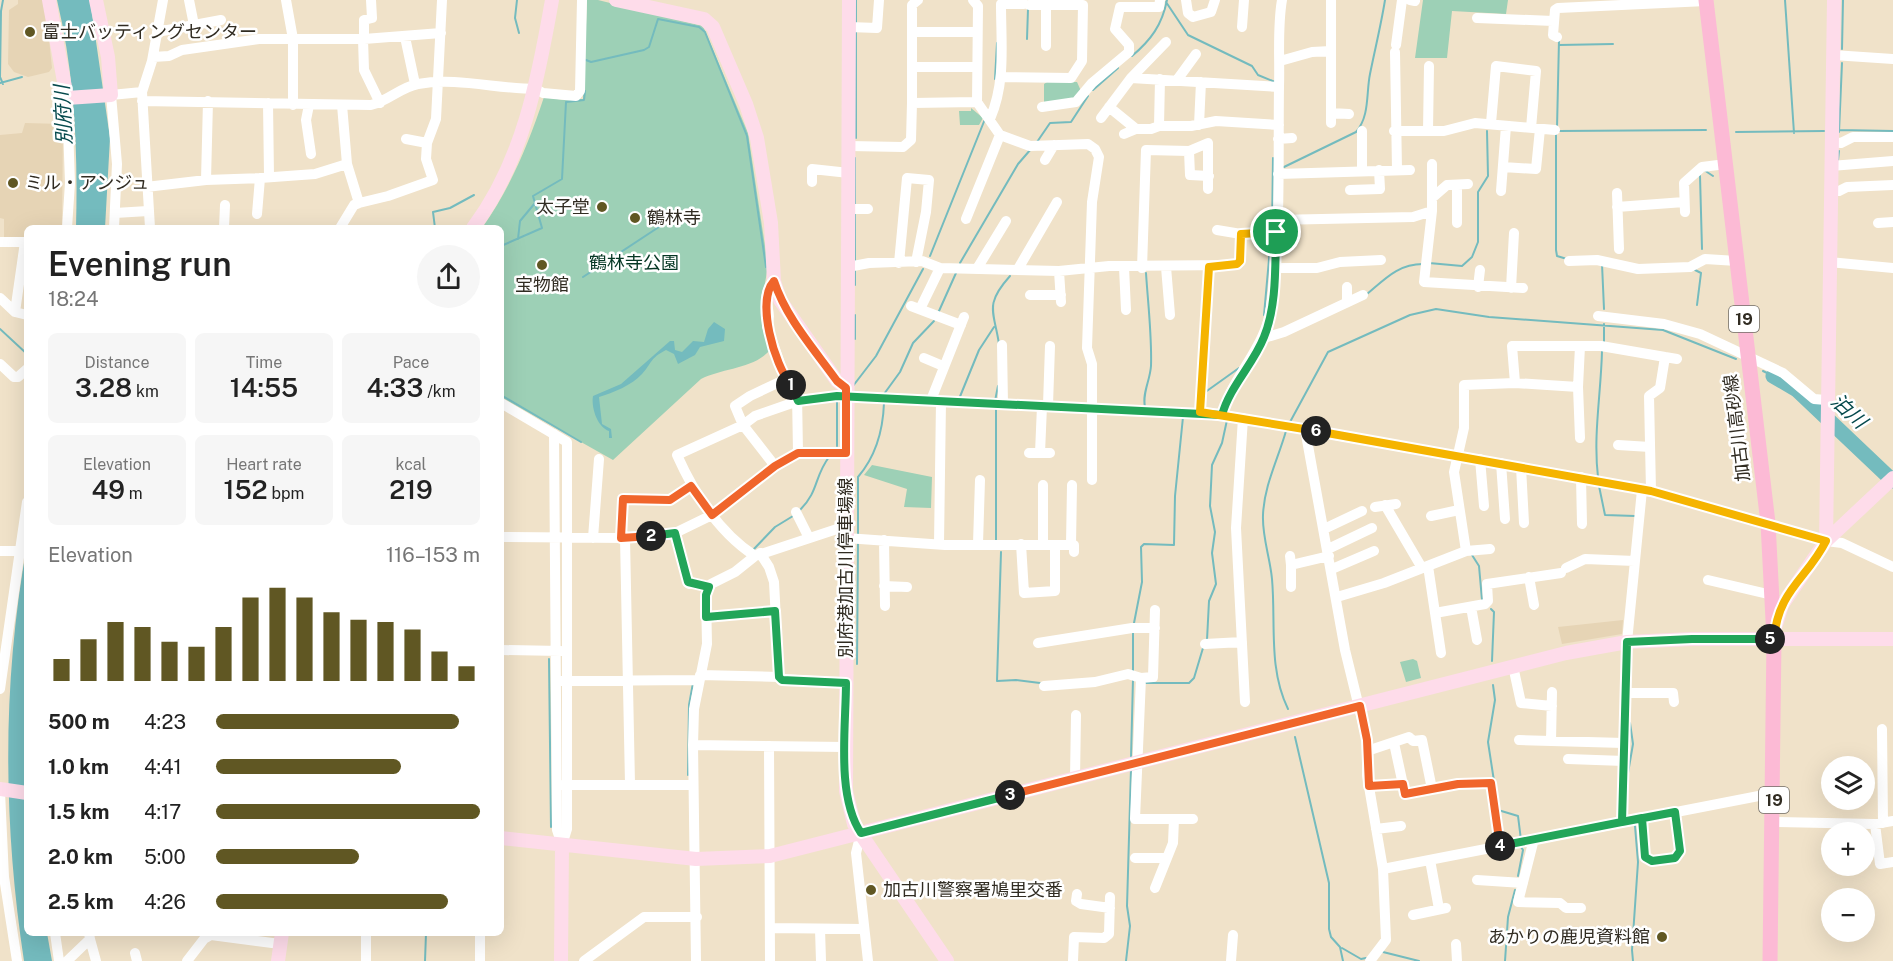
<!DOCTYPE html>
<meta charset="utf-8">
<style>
body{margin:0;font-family:"Public Sans","Noto Sans JP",sans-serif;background:#f6f6f6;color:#222;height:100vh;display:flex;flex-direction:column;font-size:22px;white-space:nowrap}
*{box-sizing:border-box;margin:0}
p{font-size:20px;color:#767676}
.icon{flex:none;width:33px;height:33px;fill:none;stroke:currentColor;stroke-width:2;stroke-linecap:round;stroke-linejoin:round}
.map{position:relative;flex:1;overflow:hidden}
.panel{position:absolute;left:24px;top:225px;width:480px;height:711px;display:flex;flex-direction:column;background:#fff;border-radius:9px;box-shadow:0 6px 24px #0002}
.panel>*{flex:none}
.buttons{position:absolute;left:1821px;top:756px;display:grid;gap:12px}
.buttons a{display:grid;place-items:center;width:54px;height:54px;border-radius:50%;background:#fff;box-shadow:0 6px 24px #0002;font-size:30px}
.pin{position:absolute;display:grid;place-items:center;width:51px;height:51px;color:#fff;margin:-26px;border:3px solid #fff;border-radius:50%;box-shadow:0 2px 6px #0007}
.km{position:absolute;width:30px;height:30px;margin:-15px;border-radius:50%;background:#222;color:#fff;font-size:16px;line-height:30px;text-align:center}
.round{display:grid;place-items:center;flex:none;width:63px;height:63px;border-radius:32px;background:#f6f6f6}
.summary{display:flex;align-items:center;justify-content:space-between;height:102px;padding:0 24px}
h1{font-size:33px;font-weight:600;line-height:45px}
.figures{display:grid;grid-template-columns:repeat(3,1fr);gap:9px;height:102px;padding:6px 24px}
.figures div{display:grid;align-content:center;border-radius:9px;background:#f6f6f6;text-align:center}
.figures b{font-size:26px;font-weight:600}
.figures small{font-size:16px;font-weight:400}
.figures p{font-size:16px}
.chart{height:168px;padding:12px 24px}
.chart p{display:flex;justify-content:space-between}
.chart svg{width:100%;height:108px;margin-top:6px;stroke:#605723;stroke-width:6}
ul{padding:0 24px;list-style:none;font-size:20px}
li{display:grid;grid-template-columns:96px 72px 1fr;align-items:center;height:45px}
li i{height:15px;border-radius:8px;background:#605723}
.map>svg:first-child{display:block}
.built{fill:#e6d4b5}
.green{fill:#9dd0b6}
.water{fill:#74bbbe}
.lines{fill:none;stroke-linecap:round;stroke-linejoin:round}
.stream{stroke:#74bbbe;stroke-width:2}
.river{stroke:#74bbbe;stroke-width:15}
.street{stroke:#fff;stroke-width:10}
.secondary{stroke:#fedcea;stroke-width:14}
.primary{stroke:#fcbad5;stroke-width:15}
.split-1-casing{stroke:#fff;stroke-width:12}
.split-2-casing{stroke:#fff;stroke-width:12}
.split-3-casing{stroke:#fff;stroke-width:12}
.split-4-casing{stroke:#fff;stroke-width:12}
.split-5-casing{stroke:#fff;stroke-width:12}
.split-6-casing{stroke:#fff;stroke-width:12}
.split-7-casing{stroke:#fff;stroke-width:12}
.split-1{stroke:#22a559;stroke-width:8}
.split-2{stroke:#f0652b;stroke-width:8}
.split-3{stroke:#22a559;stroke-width:8}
.split-4{stroke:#f0652b;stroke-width:8}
.split-5{stroke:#22a559;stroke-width:8}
.split-6{stroke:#f5b400;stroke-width:8}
.split-7{stroke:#f5b400;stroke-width:8}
.poi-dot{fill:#605723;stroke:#fff;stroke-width:2}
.labels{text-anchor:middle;stroke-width:5;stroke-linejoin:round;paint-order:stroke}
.shield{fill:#fff;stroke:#6f6b64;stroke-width:1.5}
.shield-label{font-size:16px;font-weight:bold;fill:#312c22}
.poi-label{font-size:18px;fill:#312c22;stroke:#fff;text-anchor:start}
.park-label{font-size:18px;fill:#053724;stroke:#fff}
.street-label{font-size:18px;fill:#312c22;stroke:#fff}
.water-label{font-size:20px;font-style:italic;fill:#064a4d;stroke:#fff}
</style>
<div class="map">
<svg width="1893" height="961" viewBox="0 0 1893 961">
<rect width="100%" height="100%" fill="#f0e2c9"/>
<path class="built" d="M18,0h27l7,68 -3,4 -21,5 -14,-5 -6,-8 1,-54 9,-6z
M25,123l38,1 -1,104h-35v10l-23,-1v-18l-4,-1v-83l22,-2z
M1623,620l-1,14 -60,10 -4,-17z"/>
<path class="green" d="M587,0h11l105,26 45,107 20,133 -6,34 8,50c-16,19 -48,18 -69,29l-88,81 -112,-63v-169h-19c29,-41 46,-83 62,-131l20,3 19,-1z
M1423,0h85l-2,14 -54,-3 -5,47h-32z
M1047,82h30l4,9 -6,7 -31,5v-19z
M971,108l12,10 -4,7h-19l-1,-14h12z
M872,465l60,12 -1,31 -27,-1 3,-18 -43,-14z
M1413,659l4,2 4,17 -15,4 -6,-20z"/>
<path class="water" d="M57,0h33l20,138 -5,90h-29c2,-78 -1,-152 -19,-228z
M714,322l11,7 -1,12 -24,6 -5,8 -17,9 -4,-10 -8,-4c-16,8 -14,13 -24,24 -10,11 -29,19 -43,23l3,27 9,5 1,9h-3v-7c-12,-4 -18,-24 -16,-35l28,-12 49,-43h4l1,9 7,2 11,-11 11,1 4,-13z
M27,545v388h20l5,28h-28c-21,-139 -22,-278 3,-416z"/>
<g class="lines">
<path class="stream" d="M3,0l-2,11 -1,66 3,7
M517,0l-2,18 4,15
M1785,0l9,133
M1166,2l22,33 64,31 6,9 17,7
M856,24v-24
M1027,39l1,-30
M1559,45l54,-1
M1842,49l1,-49
M1132,56c19,-16 30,-31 35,-56
M586,60l5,2 53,-12 5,-3 9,-28 41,8 6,5 42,104 19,131
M995,79l2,-36
M0,83l22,-6
M1093,90l25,-22
M1557,128l2,-88
M1839,130l54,1
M1559,131l147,-1
M1736,132l88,-1
M1839,132l3,-69
M1556,133v117l1,6 10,3
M856,138v-108
M1037,142l13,-19 21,-1 17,-26
M1838,160l1,-9
M1284,167l72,-35c14,-16 10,-39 14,-58 5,-25 11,-49 15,-74
M1704,170l9,6
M1700,176l2,73
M855,207v-49
M435,228l-2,-16 17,-4 24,-13
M1272,228l1,-70
M518,239l2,-18 15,-18
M501,246l41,-18 -9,-32 29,-17 4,-77 18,-2 1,-9
M930,256l55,-137
M855,261v-49
M960,263l58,-99 13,-15
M1429,263l33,3 10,-9 6,-15v-50l10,-16 -1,-45
M1602,264l2,45
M1695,270l6,3 -4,32
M583,277l85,-56
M855,285v-16
M1367,294c18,-15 31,-30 56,-30
M939,311l17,-38
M1264,315l7,-78
M1604,324v19
M0,329l27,25
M855,339v-24
M999,344c-5,-33 -15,-39 11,-68
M1763,371l10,5
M1245,377l22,-36
M853,386l23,-30 47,-87
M1204,393l35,-25
M884,394l16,-22 13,-29 21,-22
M501,395l80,47
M959,399l20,-49 15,-23
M995,401l3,-15
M1145,407c-3,-14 5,-26 6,-41 1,-30 -3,-62 -5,-93
M996,408v133
M1290,422l38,-70 82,-37 26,-6 53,8 174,13 73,29
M1286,431c-8,28 -22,55 -23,84 -1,22 7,42 9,64 4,44 -4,89 16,130
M837,446v-46
M1598,477c-5,-42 3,-83 4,-126
M1599,486l6,29 30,1
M800,510c19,-19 14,-33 29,-53
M858,534v-57c18,-21 25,-46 26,-74
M752,551l23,-24 18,-11
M1001,552l-4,129 19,-1 24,3
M1472,555l7,11 3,34
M1491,609l3,3 -2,49
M1134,623l8,-41 -1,-35 3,-3 30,1 1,-49 8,-79
M1207,640l2,-39 7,-17 -4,-31 3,-21 -5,-26 2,-41 10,-22 5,-23
M549,659l2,168
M857,664l1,-120
M1133,671v-38
M1143,683h46l5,-5 9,-30
M1493,685l2,15 -7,42 6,39
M1295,737l34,146v46l2,8 9,10 3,14
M1131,758l2,-79
M1628,773l5,-29 -3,-21
M688,775l1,-70 4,-22
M1498,810l20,6 3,24
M1518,876l5,-26 -2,-3
M1342,948l19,11 5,-1
M1383,952l36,9
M425,961l1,-28
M1126,961l4,-35 -3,-20 4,-137
M1505,961l3,-44 7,-27
M1633,961l-1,-11 6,-88 -3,-36"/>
<path class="river" d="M1773,376l24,14 96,91"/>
<path class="street" d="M189,0l5,25
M286,0l7,39v66
M973,0l5,6 -1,96
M1186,0l2,13 5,4 18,-5 4,-12
M1331,0v123
M1410,0l5,1
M1046,5v41
M1477,18l76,3
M849,27l28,1 2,-28
M1242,27l2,-27
M157,32l64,-12
M913,32h64
M405,37l10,47
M1557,37l-4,-2 2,-25 3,-2 148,-7
M363,39l1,31 16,33
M364,39v-19l8,-2 -1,-18
M1396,45l6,-45
M1395,52l2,118
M1833,55l60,4
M153,57l16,-1 13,-6 77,-11h105l77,-6
M1280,61l32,-9 19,-1
M913,67h63
M1002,77l69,1 11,-17 1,-56h-54
M1131,78l148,9
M1177,80l19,-26
M67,98l3,85 -3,45
M142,101l229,4c17,-4 30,-18 47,-21 39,-7 79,5 118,5l7,4 33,3 4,-5 2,-91
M268,103l1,73
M912,103v-98l6,-5
M309,105l-3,15 5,34
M342,105l5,59 12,39
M1042,107l34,-5 16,-19 37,-31v-7l-14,-16 5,-22h39l1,-7
M1109,107l27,22h15l8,-3h32l25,-5 63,4
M1331,113l18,1
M1101,118l30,-40 35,-36
M990,119c16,-37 11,-75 11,-115h23
M1491,123l5,-57 40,5 -5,57
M1199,125l2,-43
M1159,126l1,-47
M1394,131h50l31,-8 80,7
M1428,131l1,-65
M1124,134l12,-5
M406,139l21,4
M1278,139l14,-1
M1831,142l10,1 12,-6h40
M849,146l54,1 8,-7 1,-37 65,-1 23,33 30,11 58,-2 7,5 4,8 -7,45 -5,146 5,16v116
M1189,151l1,24 19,1
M1045,160l9,-15
M1432,164v47l-8,71 99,6
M1831,166l62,-5
M1503,167l33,2 4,-40
M1362,170v-39
M1278,174l132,-4
M206,180l2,-79
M812,182v-13l37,4
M1457,185v38
M146,187l60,-7 54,-2
M1350,190l30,-1 -1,-19
M1501,191l5,-65
M1830,191h9l8,-4 46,-2
M1617,193l2,56
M1432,198l15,-13 21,-1
M1617,207l67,-5
M849,209h19
M1685,212l-1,-29 18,-16 24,-3
M115,213l33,-2
M257,214l3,-36 55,-4 32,-10
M966,219l34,-84
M1276,220l137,-3 19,-6
M1878,223l15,-1
M114,228l3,-64 -6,-69 31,-3
M150,228l-8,-136 10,-31 11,-61
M224,228l1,-23
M340,228l14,-23 5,-2 29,-7 45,-16 -7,-21 1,-16 9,-24 6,-119
M1217,230l24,4
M0,242h27
M1569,261l28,-1 41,9 52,-2 15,-8 32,2
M1829,262l64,6
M899,263l8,-85 22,2 -3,32 -10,50
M848,267l21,-4 53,-2 18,7 119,3 50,-5 124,-1 7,-4 1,-27 35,-2
M978,267l28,-46
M1124,267l2,43
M1166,267l4,48
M1142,268l4,-118 43,1 19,-8v46
M1275,268h42l23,-6 41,-2
M1018,269l39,-67
M1059,271l2,31
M774,281c-16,18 0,28 -7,45l18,52 12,16 1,59
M1347,287v15
M1478,287l2,-17
M1511,288l3,-55
M1030,295h31
M0,298l15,14 12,3
M911,306l50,19
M920,309l20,-41
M15,312l10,-70
M1598,316l66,8 36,10 83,39 31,26 12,1
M1264,338l20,-6 79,-37
M1002,345l1,59
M1580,346l-2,41 2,51
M1665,357l12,2
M924,358l19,8
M0,364l14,13h4l9,-8
M1515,383l-3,-37h89l64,11 -5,31 -11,8 2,95
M931,400l33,-83
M501,403l66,39v387l-5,16
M1048,405l2,-59
M1200,412l9,-145
M1222,415c10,-39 44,-67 49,-108 10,-72 7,-147 8,-220 1,-29 -2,-58 3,-87
M1243,418l-7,110 9,174
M1305,429l40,221 22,90v35l16,94 3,71 -16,21
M554,434l3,396 5,15
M1618,445l32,2
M1029,453h21
M1040,453l2,-47
M1480,459l4,47
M1501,463l4,56
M775,466l-32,-41 -8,-19 15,-10 36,-17
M1521,467l3,56
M1581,477l1,47
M1072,485l-1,60h3v7
M1385,505l37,63
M1375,507l21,-3
M796,512l13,26
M1431,516l28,-6
M1324,529l38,-18
M846,530l-9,-1 -82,27c-37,-24 -61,-63 -78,-101l66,-30 12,-9 43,-15 39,-5 385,19 429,76 175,50 16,2 51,24
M675,533l14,51
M501,537l124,1 50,-5 37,-18 63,-49 23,-13h48
M593,538l6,-79
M621,538l2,-39 47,1 21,-14
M625,538l5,246
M846,538l99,7h126
M884,540l1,66
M939,544l2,-143
M978,544l2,-64
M1021,544l3,49 31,-2v-46
M1043,544v-59
M1328,549l44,-21
M0,551h19
M1466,551l24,-2
M760,553l9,14 5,15 5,95
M1290,556l1,9 38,-9
M1428,566l13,87
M1566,568l19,-9 50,2
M1332,569l42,-18
M1529,577l5,28
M1708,580l64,15
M884,586l23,1
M1291,587v-22
M1337,597l47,-14 82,-32 -12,-79 10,-44v-43l51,-2 63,4
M1471,607l6,33
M1155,610l-2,67 -12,1 -6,141h58
M1435,613l50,-9 3,-3 -1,-17 74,-11
M706,617l69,-6
M1038,643l94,-15h23
M1205,644l37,-2
M501,650l60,1
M1513,666l8,37 31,3
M700,675l79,2 2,2 65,4
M561,681l138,-1
M1044,686l51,-4 33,-8 13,4
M0,689l27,-187
M1626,693h47l1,9
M1882,729l1,94
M1519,740l105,3
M1551,741l1,-49
M1394,743l11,51 53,-10 33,-1 9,63
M693,745l152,2
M769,746l1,215
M1367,751l42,-14 4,4 9,-1 10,49
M1568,759l56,2
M1075,779l1,-64
M563,785h130
M1369,786l34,-2
M0,792l4,85 13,84
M1642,818l3,39 7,4 23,-3 5,-7 -5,-39
M1622,822l5,-180 15,-152
M1773,822l102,2 18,-3
M1875,824l5,40 13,-2
M1376,829l25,-3
M861,833l-5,20 12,108
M1534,839l-16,63 42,1 6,5h15
M1135,858h31
M1430,860l9,49
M1383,869l391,-76
M1477,880l46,3
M1155,888l18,-45 1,-24
M1077,894l-1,7 5,3 29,4
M1413,915l33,-7
M770,928l94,1
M820,929l1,32
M55,933l4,28
M90,939l6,22
M1456,944l1,17
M135,953l2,8
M67,961l23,-22 -1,-6
M187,961l17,-22 7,-4 69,9
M366,961v-28
M480,961v-28
M584,961l60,-44h53
M696,961l-3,-216 1,-36 13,-65 -1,-49 5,-11 24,-12 20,-16
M1073,961l1,-24 30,1 5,-4 1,-37
M1231,961l2,-26"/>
<path class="secondary" d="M49,0l18,98 44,-3 -3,-38 -12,-57
M616,0l88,19 9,8 33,77 11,34 14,85 3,58 6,19 57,81 9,7
M849,0l-3,791 8,33 93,137
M473,228c50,-67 65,-148 79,-228
M1826,541l67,-63
M1775,628l7,-23 44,-64 8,-541
M0,789l27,4
M501,838l195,21 74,-3 796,-203 61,-11 65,-3h201
M278,961l4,-28
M561,961l1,-116"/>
<path class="primary" d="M1706,0l62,523 6,116 -4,322"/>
</g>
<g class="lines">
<g class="split-1-casing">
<path id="split-1" d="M791,385l7,16 39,-5 385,19c8,-29 31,-50 42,-78 13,-32 11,-71 12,-105"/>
</g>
<g class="split-2-casing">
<path id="split-2" d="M651,536l-30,2 2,-39 47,1 21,-14 21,29 63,-49 23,-13h48v-65l-9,-7c-23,-32 -51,-63 -63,-100 -18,20 0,83 17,104"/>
</g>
<g class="split-3-casing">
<path id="split-3" d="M651,536l24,-3 13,49 21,5 -3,8v22l69,-6 4,66 3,3 64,3c0,43 -10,113 15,150l149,-38"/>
</g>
<g class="split-4-casing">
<path id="split-4" d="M1010,795l350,-89 7,34 2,46 34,-2 2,10 53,-10 33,-1 9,63"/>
</g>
<g class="split-5-casing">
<path id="split-5" d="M1500,846l142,-28 3,39 7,4 23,-3 5,-7 -5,-39 -53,10 5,-180 65,-3h78"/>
</g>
<g class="split-6-casing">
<path id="split-6" d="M1316,431l335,60 175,50c-19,38 -48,49 -52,98h-4"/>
</g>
<g class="split-7-casing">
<path id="split-7" d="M1276,232l-35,2 -1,27 -3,3 -28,3 -9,145 116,19"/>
</g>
<use href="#split-1" class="split-1"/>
<use href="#split-2" class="split-2"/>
<use href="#split-3" class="split-3"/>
<use href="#split-4" class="split-4"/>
<use href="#split-5" class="split-5"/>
<use href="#split-6" class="split-6"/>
<use href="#split-7" class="split-7"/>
</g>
<g class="poi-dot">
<circle cx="30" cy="32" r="6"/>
<circle cx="13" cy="183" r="6"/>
<circle cx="602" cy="207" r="6"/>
<circle cx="635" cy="218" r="6"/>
<circle cx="542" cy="265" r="6"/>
<circle cx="871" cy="890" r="6"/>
<circle cx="1662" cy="937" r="6"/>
</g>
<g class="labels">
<g class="shield">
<rect x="1729" y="306" width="30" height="26" rx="4.5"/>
<rect x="1759" y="787" width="30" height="26" rx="4.5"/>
</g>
<g class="shield-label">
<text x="1744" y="325">19</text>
<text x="1774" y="806">19</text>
</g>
<g class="poi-label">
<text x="42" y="38">富士バッティングセンター</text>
<text x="25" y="189">ミル・アンジュ</text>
<text x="590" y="213" text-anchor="end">太子堂</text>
<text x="647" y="224">鶴林寺</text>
<text x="542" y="291" text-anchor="middle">宝物館</text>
<text x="883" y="896">加古川警察署鳩里交番</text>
<text x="1650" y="943" text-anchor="end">あかりの鹿児資料館</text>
</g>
<g class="park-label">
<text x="634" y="269">鶴林寺公園</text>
</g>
<g class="street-label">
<text transform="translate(1737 428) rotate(-97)" y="6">加古川高砂線</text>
<text transform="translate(846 568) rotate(-90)" y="6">別府港加古川停車場線</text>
</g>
<g class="water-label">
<text transform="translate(63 115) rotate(-93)" y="7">別府川</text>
<text transform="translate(1849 411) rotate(43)" y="7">泊川</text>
</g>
</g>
</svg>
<div class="buttons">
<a><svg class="icon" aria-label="layers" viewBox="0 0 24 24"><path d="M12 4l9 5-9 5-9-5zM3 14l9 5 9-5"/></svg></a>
<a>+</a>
<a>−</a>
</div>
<div class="pin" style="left:1276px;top:232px;background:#1e9e55"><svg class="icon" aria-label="arrive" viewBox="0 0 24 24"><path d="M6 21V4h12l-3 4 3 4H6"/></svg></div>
<b class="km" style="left:791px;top:385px">1</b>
<b class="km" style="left:651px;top:536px">2</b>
<b class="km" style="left:1010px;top:795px">3</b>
<b class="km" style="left:1500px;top:846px">4</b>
<b class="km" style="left:1770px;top:639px">5</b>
<b class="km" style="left:1316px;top:431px">6</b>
<section class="panel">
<div class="summary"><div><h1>Evening run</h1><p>18:24</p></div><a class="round"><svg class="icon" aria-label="share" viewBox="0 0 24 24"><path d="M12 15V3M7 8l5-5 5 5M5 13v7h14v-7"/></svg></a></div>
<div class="figures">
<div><p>Distance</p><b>3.28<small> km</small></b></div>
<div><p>Time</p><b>14:55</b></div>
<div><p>Pace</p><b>4:33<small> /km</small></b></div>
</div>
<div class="figures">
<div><p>Elevation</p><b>49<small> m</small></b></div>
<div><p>Heart rate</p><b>152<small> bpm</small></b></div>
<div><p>kcal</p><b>219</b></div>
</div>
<div class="chart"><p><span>Elevation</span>116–153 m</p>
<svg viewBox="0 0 160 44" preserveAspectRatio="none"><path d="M5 44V35M15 44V27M25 44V20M35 44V22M45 44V28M55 44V30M65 44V22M75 44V10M85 44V6M95 44V10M105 44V16M115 44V19M125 44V20M135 44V23M145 44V32M155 44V38"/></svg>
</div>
<ul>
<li><b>500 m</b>4:23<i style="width:92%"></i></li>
<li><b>1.0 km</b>4:41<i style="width:70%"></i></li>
<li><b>1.5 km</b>4:17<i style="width:100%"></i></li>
<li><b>2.0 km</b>5:00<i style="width:54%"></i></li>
<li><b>2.5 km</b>4:26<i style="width:88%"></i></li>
</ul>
</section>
</div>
